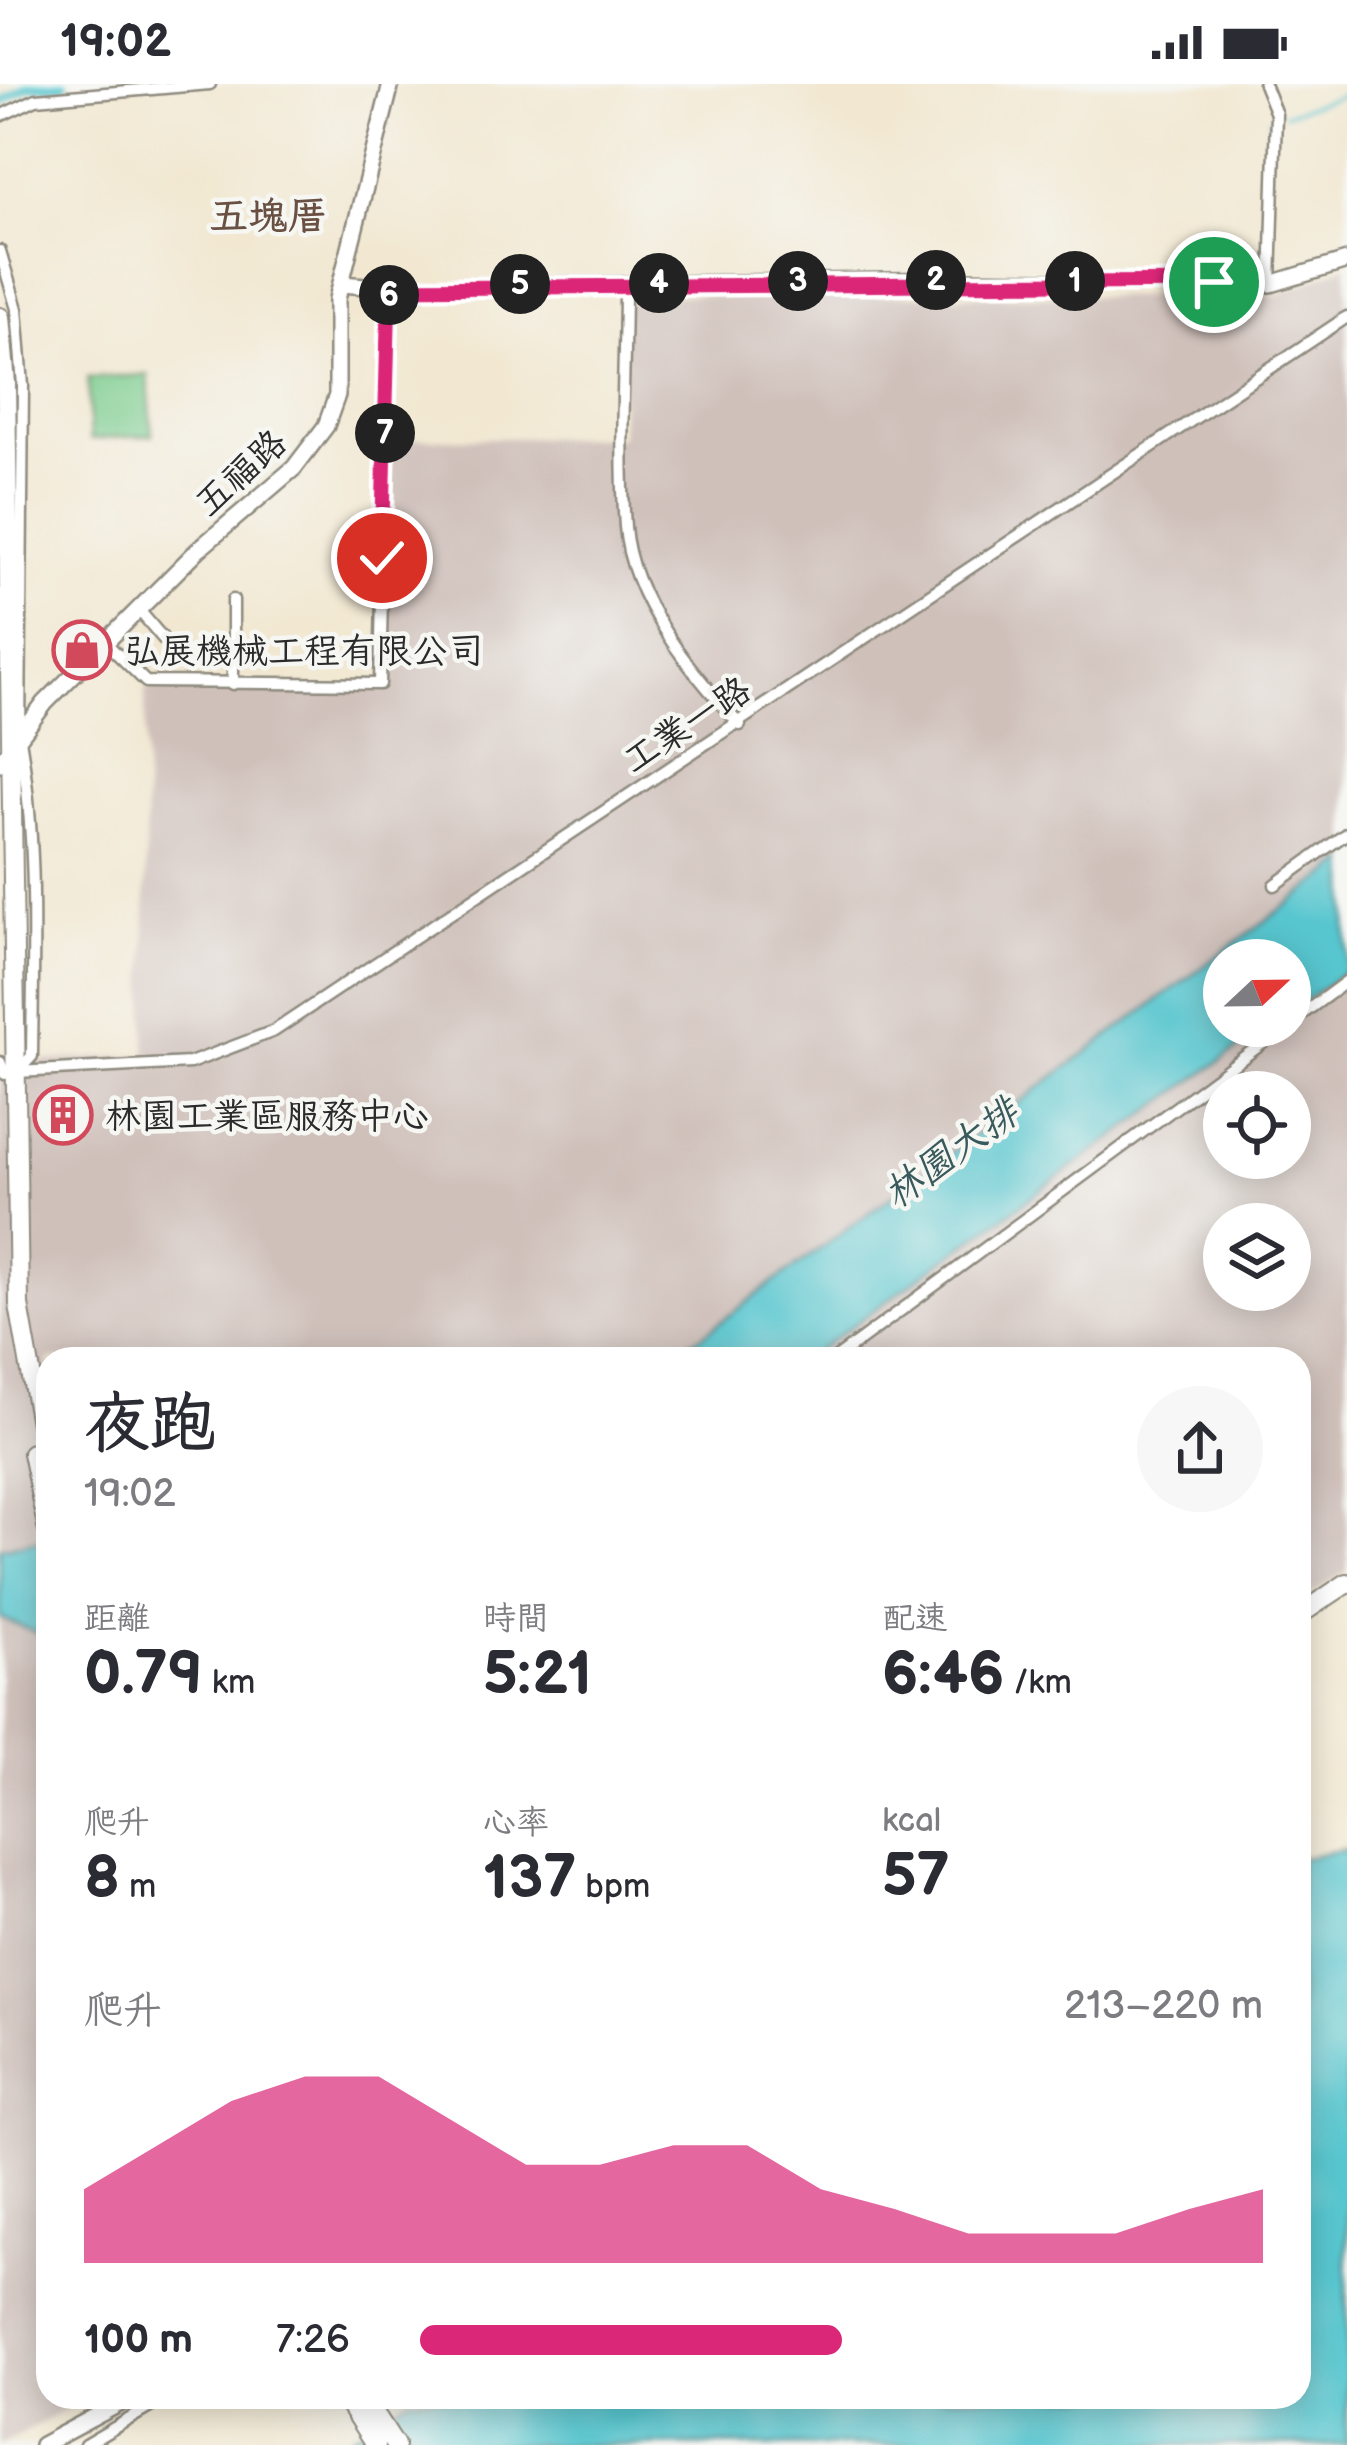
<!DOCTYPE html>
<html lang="zh-TW">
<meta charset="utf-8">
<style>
body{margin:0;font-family:"Balsamiq Sans","LXGW WenKai TC",sans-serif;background:#f7f7f7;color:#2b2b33;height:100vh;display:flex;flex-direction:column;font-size:45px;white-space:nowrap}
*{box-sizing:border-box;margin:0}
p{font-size:39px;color:#7c7c81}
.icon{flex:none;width:66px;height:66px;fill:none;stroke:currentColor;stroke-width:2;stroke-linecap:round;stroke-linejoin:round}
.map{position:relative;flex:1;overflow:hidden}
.details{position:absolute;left:36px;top:1263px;width:1275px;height:1062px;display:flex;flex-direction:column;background:#fff;border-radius:36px;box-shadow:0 6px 30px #0003}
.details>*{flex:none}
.needle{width:78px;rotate:68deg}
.fabs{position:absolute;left:1203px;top:855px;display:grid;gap:24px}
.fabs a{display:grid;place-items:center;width:108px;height:108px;border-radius:50%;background:#fff;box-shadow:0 6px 30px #0003;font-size:60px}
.pin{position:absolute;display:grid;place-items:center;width:102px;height:102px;color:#fff;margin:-51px;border:6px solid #fff;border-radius:50%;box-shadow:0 3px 12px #0007}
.km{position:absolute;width:60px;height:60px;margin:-30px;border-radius:50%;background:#222;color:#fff;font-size:33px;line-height:60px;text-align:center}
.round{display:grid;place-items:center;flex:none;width:126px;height:126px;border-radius:63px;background:#f7f7f7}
.head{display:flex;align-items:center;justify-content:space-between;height:204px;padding:0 48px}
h1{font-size:66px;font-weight:700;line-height:90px}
.stats{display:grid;grid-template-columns:repeat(3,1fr);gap:18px;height:204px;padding:12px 48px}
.stats div{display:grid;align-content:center}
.stats b{font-size:60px;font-weight:700}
.stats small{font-size:33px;font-weight:400}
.stats p{font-size:33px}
.chart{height:336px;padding:24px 48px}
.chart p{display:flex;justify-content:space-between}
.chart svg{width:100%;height:216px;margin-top:12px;fill:#db2777;opacity:.7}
ul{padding:0 48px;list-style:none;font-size:39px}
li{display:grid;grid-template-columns:192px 144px 1fr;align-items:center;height:90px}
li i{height:30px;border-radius:15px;background:#db2777}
.status{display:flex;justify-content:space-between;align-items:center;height:84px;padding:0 60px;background:#fff;direction:ltr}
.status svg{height:33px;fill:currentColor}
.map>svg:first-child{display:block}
.industrial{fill:#cfc0ba;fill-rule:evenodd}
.green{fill:#7ccc8d;stroke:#547c5c;stroke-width:3}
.water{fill:#59c6cf;stroke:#42787d;stroke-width:3}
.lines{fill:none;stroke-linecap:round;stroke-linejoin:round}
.stream{stroke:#59c6cf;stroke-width:3}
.canal{stroke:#59c6cf;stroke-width:9}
.street-casing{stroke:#8e8a7e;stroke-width:15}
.secondary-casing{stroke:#8e8a7e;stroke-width:20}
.primary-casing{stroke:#8e8a7e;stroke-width:22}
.street{stroke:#fff;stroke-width:10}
.secondary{stroke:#fff;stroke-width:15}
.primary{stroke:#fff;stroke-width:18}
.route-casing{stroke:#fff;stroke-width:24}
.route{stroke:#db2777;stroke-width:15}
.labels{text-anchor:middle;stroke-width:9;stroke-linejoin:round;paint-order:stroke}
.street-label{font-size:36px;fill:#2b2b2b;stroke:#f6f6f2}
.poi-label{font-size:36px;fill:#2b2b2b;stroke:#f6f6f2;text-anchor:start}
.neighbourhood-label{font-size:39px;font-weight:bold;fill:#695042;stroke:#f6f6f2}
.water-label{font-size:39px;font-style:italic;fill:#395a5c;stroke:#f6f6f2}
</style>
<div class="status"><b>19:02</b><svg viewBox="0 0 49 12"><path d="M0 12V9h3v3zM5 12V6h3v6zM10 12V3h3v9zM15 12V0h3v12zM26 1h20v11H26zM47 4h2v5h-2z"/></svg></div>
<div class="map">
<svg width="1347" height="2361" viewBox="0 0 1347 2361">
<rect width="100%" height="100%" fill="#f6f6f2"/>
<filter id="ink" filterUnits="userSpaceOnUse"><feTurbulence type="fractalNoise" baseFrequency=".00833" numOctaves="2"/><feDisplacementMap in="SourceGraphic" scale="24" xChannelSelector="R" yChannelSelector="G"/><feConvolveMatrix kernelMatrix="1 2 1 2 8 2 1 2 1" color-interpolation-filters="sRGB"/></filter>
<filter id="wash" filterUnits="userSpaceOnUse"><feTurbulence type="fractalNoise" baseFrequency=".004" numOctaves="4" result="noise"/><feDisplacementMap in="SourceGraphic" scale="48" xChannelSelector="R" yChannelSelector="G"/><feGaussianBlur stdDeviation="2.7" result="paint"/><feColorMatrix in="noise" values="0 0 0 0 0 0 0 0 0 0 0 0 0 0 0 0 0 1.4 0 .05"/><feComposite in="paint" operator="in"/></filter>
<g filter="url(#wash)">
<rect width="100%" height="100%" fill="#f2e8d2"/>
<path class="industrial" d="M1347,181v1306l-48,31v-243h-1251v1038h41l-89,48v-1382l146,-8 -1,-367 240,2 3,-251 233,-2 1,-142 652,2zM1224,876h66v66h-66zM1224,1008h66v66h-66zM1224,1140h66v66h-66z"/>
<path class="green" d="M148,291l4,60 -62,5 -2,-62z"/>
<path class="water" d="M1347,777v109l-57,41v-51h-66v66h45l-463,333h-148l42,-22z
M48,1454v97l-5,1 -43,-18v-70z
M1347,1765v596h-1051l49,-4 65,-44h889v-539z"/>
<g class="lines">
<path class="stream" d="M1284,30l63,-20
M1265,140l5,-105"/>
<path class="canal" d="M0,19l28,-17 36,-2"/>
</g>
</g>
<g filter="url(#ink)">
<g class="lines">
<g class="street-casing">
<path id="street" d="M1264,0l12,30 -5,170
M0,32l36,-17 174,-15
M0,167l17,58 6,77 -3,353c18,103 13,212 12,317l-15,16
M625,200c0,80 -6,163 0,243 6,74 67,146 115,198
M233,516v84
M138,525l33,39
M105,558l41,40 234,2 9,-396
M1275,801l72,-52
M1290,939l57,-42
M0,978l5,12
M17,988l173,-9 84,-32 1073,-714
M835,1275l451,-333
M85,2361l82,-48"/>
</g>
<g class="secondary-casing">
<path id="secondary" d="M342,200l47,4 569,-8 313,4 76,-23
M0,679l45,-60 154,-154 95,-81 32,-42 11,-31v-96l54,-215
M42,2361l90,-48"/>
</g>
<g class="primary-casing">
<path id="primary" d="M0,233l6,67 13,921 29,164
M32,1369l16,78
M1299,1531l48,-32
M344,2313l31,48
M364,2313l31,48"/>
</g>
<use href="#street" class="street"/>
<use href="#secondary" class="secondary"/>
<use href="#primary" class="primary"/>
</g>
</g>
<g class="lines" filter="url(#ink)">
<g class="route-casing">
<path id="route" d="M382,474l7,-270 825,-6"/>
</g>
<use href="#route" class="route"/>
</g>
<defs>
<g id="shop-ring" transform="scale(3)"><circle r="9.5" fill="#f6f6f2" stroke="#d1495b" stroke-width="1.5"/><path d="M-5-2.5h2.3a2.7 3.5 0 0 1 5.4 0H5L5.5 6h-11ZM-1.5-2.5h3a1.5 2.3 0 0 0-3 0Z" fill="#d1495b"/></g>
<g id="building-ring" transform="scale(3)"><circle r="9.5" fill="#f6f6f2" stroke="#d1495b" stroke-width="1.5"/><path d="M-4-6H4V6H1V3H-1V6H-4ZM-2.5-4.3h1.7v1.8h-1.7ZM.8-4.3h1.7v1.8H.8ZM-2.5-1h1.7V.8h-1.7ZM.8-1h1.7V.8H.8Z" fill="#d1495b"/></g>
</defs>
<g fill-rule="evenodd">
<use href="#shop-ring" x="82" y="566"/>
<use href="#building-ring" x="63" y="1031"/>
</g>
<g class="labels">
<g class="street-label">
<text transform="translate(240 388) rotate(-42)" y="13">五福路</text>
<text transform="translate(686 640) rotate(-33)" y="13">工業一路</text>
</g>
<g class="poi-label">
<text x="124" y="579">弘展機械工程有限公司</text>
<text x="105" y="1044">林園工業區服務中心</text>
</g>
<g class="neighbourhood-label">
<text x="268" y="145">五塊厝</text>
</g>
<g class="water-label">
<text transform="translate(950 1068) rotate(-36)" y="14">林園大排</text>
</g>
</g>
</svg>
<div class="fabs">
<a><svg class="needle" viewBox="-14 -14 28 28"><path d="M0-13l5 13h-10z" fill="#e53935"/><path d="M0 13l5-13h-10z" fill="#7c7c81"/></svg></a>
<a><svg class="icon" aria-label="locate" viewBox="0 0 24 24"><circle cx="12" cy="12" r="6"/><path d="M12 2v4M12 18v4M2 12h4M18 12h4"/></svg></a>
<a><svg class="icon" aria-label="layers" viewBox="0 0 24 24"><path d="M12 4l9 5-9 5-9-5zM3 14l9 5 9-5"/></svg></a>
</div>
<div class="pin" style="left:1214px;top:198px;background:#1e9e55"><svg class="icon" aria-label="arrive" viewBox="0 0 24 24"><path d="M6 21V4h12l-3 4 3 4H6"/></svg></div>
<div class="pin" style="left:382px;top:474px;background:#d93025"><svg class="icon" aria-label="check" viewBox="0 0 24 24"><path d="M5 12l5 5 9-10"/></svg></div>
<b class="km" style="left:1075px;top:197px">1</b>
<b class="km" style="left:936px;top:196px">2</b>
<b class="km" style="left:798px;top:197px">3</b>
<b class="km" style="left:659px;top:199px">4</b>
<b class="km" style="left:520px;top:200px">5</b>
<b class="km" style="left:389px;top:211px">6</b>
<b class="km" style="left:385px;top:349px">7</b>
<section class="details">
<div class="head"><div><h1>夜跑</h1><p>19:02</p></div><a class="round"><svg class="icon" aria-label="share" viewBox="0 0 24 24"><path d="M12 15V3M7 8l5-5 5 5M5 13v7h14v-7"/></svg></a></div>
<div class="stats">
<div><p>距離</p><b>0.79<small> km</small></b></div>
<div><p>時間</p><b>5:21</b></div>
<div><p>配速</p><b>6:46<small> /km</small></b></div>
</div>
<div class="stats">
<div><p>爬升</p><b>8<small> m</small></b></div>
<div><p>心率</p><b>137<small> bpm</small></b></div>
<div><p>kcal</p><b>57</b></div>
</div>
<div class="chart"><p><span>爬升</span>213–220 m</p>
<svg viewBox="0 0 160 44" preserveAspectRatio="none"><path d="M0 44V29L10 20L20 11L30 6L40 6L50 15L60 24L70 24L80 20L90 20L100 29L110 33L120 38L130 38L140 38L150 33L160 29V44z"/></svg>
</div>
<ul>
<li><b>100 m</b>7:26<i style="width:50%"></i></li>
</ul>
</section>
</div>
